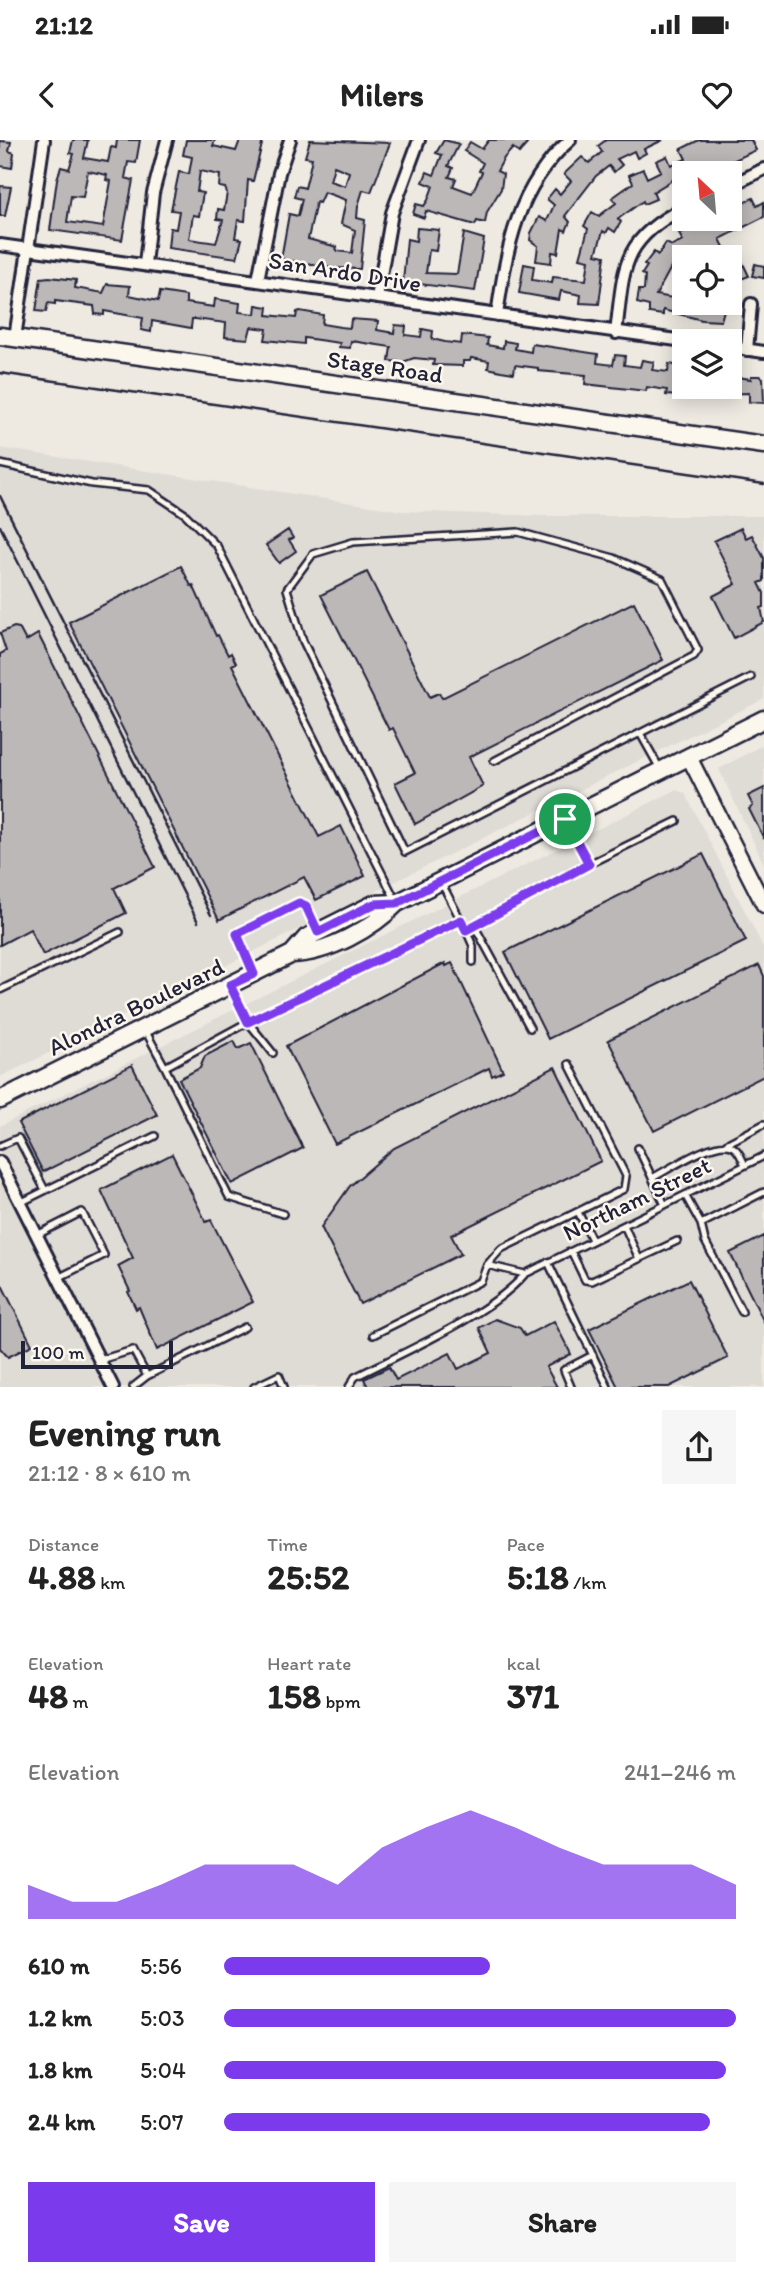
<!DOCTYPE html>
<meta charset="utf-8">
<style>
body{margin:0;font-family:Itim,sans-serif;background:#f6f6f6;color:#222;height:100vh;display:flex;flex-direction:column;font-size:26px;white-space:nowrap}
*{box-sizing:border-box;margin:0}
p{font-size:23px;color:#767676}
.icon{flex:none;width:38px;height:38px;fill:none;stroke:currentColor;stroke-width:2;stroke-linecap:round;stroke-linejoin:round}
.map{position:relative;height:1247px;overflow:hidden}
.side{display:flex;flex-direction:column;background:#fff;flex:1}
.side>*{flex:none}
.needle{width:46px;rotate:334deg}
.fabs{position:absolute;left:672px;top:21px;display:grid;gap:14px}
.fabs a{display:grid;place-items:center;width:70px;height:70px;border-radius:0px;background:#fff;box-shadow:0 4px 18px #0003;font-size:35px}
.scale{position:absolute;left:21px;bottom:18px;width:152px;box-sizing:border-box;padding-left:7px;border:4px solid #22223b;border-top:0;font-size:19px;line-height:24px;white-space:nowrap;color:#22223b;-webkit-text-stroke:5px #fbf7ec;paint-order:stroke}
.pin{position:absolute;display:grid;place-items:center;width:60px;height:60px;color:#fff;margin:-30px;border:4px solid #fff;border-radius:50%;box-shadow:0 2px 7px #0007}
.round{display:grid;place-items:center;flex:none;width:74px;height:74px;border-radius:0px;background:#f6f6f6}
.head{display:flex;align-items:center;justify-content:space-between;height:119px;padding:0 28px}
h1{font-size:38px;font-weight:700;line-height:52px}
.metrics{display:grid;grid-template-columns:repeat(3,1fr);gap:10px;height:119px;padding:7px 28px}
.metrics div{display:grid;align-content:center}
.metrics b{font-size:35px;font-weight:700}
.metrics small{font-size:19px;font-weight:400}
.metrics p{font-size:19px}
.chart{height:196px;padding:14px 28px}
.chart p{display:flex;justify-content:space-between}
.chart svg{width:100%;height:126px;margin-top:7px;fill:#7c3aed;opacity:.7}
.cta{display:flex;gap:14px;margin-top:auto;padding:14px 28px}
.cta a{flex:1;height:80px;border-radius:0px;background:#7c3aed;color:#fff;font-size:28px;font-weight:700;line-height:80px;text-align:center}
.cta a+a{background:#f6f6f6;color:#222}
ul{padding:0 28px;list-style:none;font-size:23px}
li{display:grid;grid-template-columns:112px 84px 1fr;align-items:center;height:52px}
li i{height:18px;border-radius:9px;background:#7c3aed}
.status{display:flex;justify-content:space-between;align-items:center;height:49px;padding:0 35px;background:#fff;direction:ltr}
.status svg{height:19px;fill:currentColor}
header{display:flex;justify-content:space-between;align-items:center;height:91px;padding:0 28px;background:#fff;font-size:32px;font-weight:700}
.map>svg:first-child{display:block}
.built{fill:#dfdbd5}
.building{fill:#bcb8b8;stroke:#22223b;stroke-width:2;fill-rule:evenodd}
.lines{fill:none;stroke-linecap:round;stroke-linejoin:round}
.service-casing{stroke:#22223b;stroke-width:10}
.minor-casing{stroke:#22223b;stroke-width:16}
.tertiary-casing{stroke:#22223b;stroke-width:19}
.secondary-casing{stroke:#22223b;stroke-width:21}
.service{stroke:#fbf7ec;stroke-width:5}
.minor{stroke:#fbf7ec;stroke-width:10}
.tertiary{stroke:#fbf7ec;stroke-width:14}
.secondary{stroke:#fbf7ec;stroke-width:16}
.rail{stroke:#22223b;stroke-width:2.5}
.route-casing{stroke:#fff;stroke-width:14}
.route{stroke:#7c3aed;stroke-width:9}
.labels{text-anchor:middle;stroke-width:5;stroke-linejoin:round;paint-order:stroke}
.street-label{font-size:24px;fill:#22223b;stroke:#fbf7ec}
</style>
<div class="status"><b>21:12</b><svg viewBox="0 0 49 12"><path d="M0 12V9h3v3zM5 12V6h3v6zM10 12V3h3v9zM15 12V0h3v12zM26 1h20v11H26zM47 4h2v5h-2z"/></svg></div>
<header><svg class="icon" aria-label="back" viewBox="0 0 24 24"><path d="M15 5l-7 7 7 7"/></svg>Milers<svg class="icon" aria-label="heart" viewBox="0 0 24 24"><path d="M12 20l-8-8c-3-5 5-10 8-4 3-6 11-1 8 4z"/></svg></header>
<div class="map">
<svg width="764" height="1247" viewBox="0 0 764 1247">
<rect width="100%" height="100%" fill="#eeeae2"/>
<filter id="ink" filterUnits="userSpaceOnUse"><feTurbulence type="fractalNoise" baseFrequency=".0143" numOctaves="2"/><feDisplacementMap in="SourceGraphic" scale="14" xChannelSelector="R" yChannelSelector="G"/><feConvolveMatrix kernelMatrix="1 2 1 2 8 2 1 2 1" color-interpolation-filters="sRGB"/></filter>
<g filter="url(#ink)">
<path class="built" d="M0,308l403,63 137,5h224v183l-764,378z
M764,604v120l-45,-95z
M676,650l9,3 79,156v438h-764v-261z"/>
<path class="building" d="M73,0h15l-4,18 24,4 3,-15 5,1 1,-8h23l-4,23 -8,-1 -3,16 8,2 -11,60 -72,-10 7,-51 4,-12 8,2 5,-15 -4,-1zM88,31l19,4 -1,5 5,1 -8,46 -36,-5 4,-26 12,1z
M186,0h29l-2,6 23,5 4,-11h23l-10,41 -5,-1 -3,41 -7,-1 -3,18 7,1 -5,19 -69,-10 2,-20 6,1 3,-18 -8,-1 8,-38 10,2 3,-17 -9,-2zM200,31l20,4 -1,12 6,1 2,5 -3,17 -6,-1 -1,10 6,1 -7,23 -27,-4 4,-24 6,1 4,-23 -6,-1z
M310,0l80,3 -19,49 -8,-2 -5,16 -1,12 8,2 -5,49 -28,-1 -51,-9 8,-45 9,2 4,-17 -8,-2 3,-11 8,2 4,-16 3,-14 -7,-1zM334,26l15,6 -4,14 -15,-5zM324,52l22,8 -5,24 14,6 -3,23 -16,-2 1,-4 -29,-8 8,-37 3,1z
M444,0l15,4 -11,22 5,2 -4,9 7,2 -3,7 19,7 10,-21 -3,-1 4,-8 -19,-12 6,-9 12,7 7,-9h33l5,4 -8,9 -6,-5 -9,10 -7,13 6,3 -2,15 -14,23 -2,11 -8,-2 -2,4 -49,-14 -2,7 -11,-4 3,-10 8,2 4,-6 5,-14 -10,-4 4,-10 7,3 8,-20 -6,-2z
M606,0h57l-19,9 2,4 -9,5 -3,-7 -17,8 5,6 -8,7 -5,-6 -13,10 -31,40 5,6 -4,9 -4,-2 -4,24 -6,-1 -1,11 -15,-2 2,-15 -8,-6 1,-7 8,-16 8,4 7,-16 -7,-6 8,-10 5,5 11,-13 -7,-7 18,-17 7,6 13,-11 -4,-6z
M699,0h52l5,10 -49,23 -4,-9 -13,9h-6l-31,19 3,7 -12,5 -1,-3 -25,18 3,3 -6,10 -6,-4 -3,5 -3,-2 -7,23 9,2 -6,48 -19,-1 1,-8 -20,-4 -2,9 -40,-7 5,-29 10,2 -2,14 20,3 1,-6 33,3 3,-20 -9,-2 8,-29 -4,-3 8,-14 7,4 17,-13 -4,-5 21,-15 -4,-8 14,-6 4,9 14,-7 -5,-10 11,-5 4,9 15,-6 -5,-10z
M0,1l11,1 -2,9 5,2 -2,15 -12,-2z
M0,46l11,1 -6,29h-5z
M753,58l4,8 7,-4v15l-44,22 9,18 -44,-1 -11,6 -18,33 28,5v3h42l-5,18 -19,-1 -39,-10v5l-14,-2v-7l-12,-3 2,-13h5l1,-14 -3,-2 5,-8 -3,-1 10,-13 4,3 8,-12 6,3 11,-5 -4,-7 20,-10 15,-5 4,5 12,-5 3,-3 -3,-7z
M417,88l22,2 -3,21 -7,-1 -3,23 31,1 7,-41 20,6 -9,52 -72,-9 4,-43 9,2z
M736,109l13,27 -19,7v-31z
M755,124l9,2v12l-12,-2z
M49,137l27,3 -1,8 28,5 4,-9 23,2 -1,9 29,6 2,-9 26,4v7l28,4 1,-8 25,4 -1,9 16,2 1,-9 12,2 -1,8 29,3 1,-6 3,-1 23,4 -1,9 18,3 10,1 1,-9 27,2 -1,9 17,3 1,-8 11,1 -1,9 16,2 1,-8 11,2 -1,8 13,3 16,2 1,-9 26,3 -1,7 16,3 1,-7 12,2 -1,6 16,3 1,-8 66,10 -1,9 16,2 2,-10 10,1 -1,9 16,2 2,-7 12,2 -2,8 16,2 1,-8 12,2 3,21h46v-11l21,3v-3h8l4,2 1,25 -15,-1v-9l-32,1v5l-51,-4 1,-5 -20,-3 -1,4 -61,-7 1,-9 -48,-4v-3l-23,-3 -1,8 -13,-2 -13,-3 1,-7 -18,-3 -1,3h-7v5l-30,-1 1,-5 -20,-2 -11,4 -14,-1 2,-14 -40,-6 -1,7 -11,-1 1,-4 -36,-5v6l-39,-4 2,-11 -16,-2 -3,12 -23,-2 1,-14 -31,-4h-3l-1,9 -39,-7 -1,11 -10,-2 2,-12 -39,-7v4l-9,-1 -1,-8 -39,-5v3l-7,-1 -2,9 -10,-1 5,-33z
M741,388l5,10 6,-3 12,23v23l-5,2 5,10v14l-3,1 3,14 -30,16 -21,-42 23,-12 -22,-43z
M288,390l5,8 -4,2 7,11 -17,12 -13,-18z
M181,426l10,20 2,-1 23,51 2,-1 10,20 3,-2 5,10 -4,2 87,172 22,-11 24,50 -49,24 -12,-23 -85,43 -150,-298z
M367,432l63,125 9,-4 3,5 192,-96 29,58 -194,97 14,29 -68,38 -20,-41 20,-10 -22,-45 -4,2 -68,-135z
M14,487l5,1 7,13 12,-7 117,233 -41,21 12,25 -83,42 -13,-26 -30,16v-291l6,-3 -6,-18z
M764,648v51l-15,-30 4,-3 -5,-10z
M703,714l43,87 -198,98 -43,-87z
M445,823l1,3 6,-3 51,108 -11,5 -3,-8 -154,76 -49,-98z
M759,825l5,11v100l-110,55 -46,-91z
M234,901l4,8 13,-6 52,105 -71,36 -53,-105 21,-11 5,-12z
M132,925l25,50 -114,57 -25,-49z
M555,927l46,94 -150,74 10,19 -101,50 -39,-77 29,-41 44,-38z
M172,1014l34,68 5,-2 42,82 -96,48 -18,-43 -3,2 -8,-17 2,-1 -12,-25 15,-8 -32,-68z
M764,1096v86l-34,-69z
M689,1140l39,78 -59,29h-51l-29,-58z
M0,1141l32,64 -24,12 -8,-9z
M495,1179l25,9 5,8 29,-15 17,33 -25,13 11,20h-189l-4,-8 25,-12 7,13 54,-27 8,16 33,-16 -12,-25z"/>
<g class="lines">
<g class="service-casing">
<path id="service" d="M0,324l92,20 57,6 36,24 32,32 179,355
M640,593l19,34
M494,621l200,-105 4,-6 -36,-71 -48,-21 -96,-26 -165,10 -40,12 -26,35 16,52 102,211 346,-175
M589,724l88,-43
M442,744l24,46 123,-66 -23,-42
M474,785l56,103
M466,790l7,16v16
M253,831l-15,-37 61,-31 7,3 11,23
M232,848l16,34 213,-102
M0,850l120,-58
M145,890l20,37
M273,913l-25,-31 -83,45 64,130 54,17
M726,1004l38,-20
M0,1006l18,-8 27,52
M638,1008l27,57
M652,1038c16,-8 65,-41 81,-31 6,3 9,12 12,18
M685,1055l16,29 63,-32
M20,1063l135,-67
M578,1072l14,28
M701,1084l4,17 37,71
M624,1085l15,34
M37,1095l45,-23 22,43 -46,23
M571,1111l14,29 7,1 85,-40
M548,1122l60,125
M487,1125l38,9
M373,1195l108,-54 6,-16 14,-16 123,-60 2,-13 -57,-112
M100,1220l33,-10 14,26
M133,1247l14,-11 98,-49
M254,1247l25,-12 5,12
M349,1247l6,-10c49,-25 135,-62 170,-103l239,-118
M571,1247l-7,-17 29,-15"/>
</g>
<g class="minor-casing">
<path id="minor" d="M730,46l34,-17
M0,105l684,96
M145,124l8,-71 14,-53
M258,140l21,-107 11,-33
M377,158l15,-85 27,-73
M497,175c10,-67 19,-127 73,-175
M616,193c8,-64 4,-93 68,-125
M15,198l29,-198
M730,207l34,5
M747,210l4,-46
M0,1022l113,225"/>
</g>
<g class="tertiary-casing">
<path id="tertiary" d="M689,617l75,148"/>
</g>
<g class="secondary-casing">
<path id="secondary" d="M0,196l764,109
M292,814c36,-1 80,-25 105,-51l367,-184
M0,960l292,-146 14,-16 68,-34 23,-1"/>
</g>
<use href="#service" class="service"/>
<use href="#minor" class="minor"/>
<use href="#tertiary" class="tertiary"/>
<use href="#secondary" class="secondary"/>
<path class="rail" d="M0,233l764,111
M0,356l211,419
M0,386l198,396"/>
</g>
</g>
<g class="lines" filter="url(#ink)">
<g class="route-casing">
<path id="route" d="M565,679l24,45 -123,66 -5,-10 -213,102 -18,-37 24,-11 -17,-40 62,-31 7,3 12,26 56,-28 23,-1z"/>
</g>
<use href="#route" class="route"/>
</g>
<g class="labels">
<g class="street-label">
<text transform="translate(345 132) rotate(9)" y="8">San Ardo Drive</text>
<text transform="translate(385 227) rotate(8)" y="8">Stage Road</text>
<text transform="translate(136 867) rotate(-26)" y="8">Alondra Boulevard</text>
<text transform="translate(637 1059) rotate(-26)" y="8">Northam Street</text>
</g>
</g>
</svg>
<div class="fabs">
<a><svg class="needle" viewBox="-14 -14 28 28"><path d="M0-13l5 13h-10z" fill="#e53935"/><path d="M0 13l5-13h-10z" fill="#767676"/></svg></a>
<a><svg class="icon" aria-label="locate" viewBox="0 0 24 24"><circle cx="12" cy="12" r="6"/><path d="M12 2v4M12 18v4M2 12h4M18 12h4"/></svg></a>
<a><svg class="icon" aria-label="layers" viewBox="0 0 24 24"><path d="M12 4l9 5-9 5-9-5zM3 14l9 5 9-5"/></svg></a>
</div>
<div class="scale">100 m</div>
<div class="pin" style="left:565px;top:679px;background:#1e9e55"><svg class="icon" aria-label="arrive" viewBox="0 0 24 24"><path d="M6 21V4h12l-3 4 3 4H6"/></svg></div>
</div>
<section class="side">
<div class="head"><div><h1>Evening run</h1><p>21:12 · 8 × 610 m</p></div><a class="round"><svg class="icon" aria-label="share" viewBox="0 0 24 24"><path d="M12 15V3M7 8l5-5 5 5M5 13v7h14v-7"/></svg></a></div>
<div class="metrics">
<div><p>Distance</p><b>4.88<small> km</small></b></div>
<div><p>Time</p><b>25:52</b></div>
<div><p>Pace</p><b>5:18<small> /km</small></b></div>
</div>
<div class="metrics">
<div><p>Elevation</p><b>48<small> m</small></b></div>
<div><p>Heart rate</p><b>158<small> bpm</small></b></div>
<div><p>kcal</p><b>371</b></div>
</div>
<div class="chart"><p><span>Elevation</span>241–246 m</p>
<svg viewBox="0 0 160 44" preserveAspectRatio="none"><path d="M0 44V32L10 38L20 38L30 32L40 25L50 25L60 25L70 32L80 19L90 12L100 6L110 12L120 19L130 25L140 25L150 25L160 32V44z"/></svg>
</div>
<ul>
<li><b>610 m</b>5:56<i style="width:52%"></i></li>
<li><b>1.2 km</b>5:03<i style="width:100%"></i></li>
<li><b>1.8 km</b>5:04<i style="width:98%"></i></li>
<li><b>2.4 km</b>5:07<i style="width:95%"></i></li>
</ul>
<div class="cta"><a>Save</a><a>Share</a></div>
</section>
